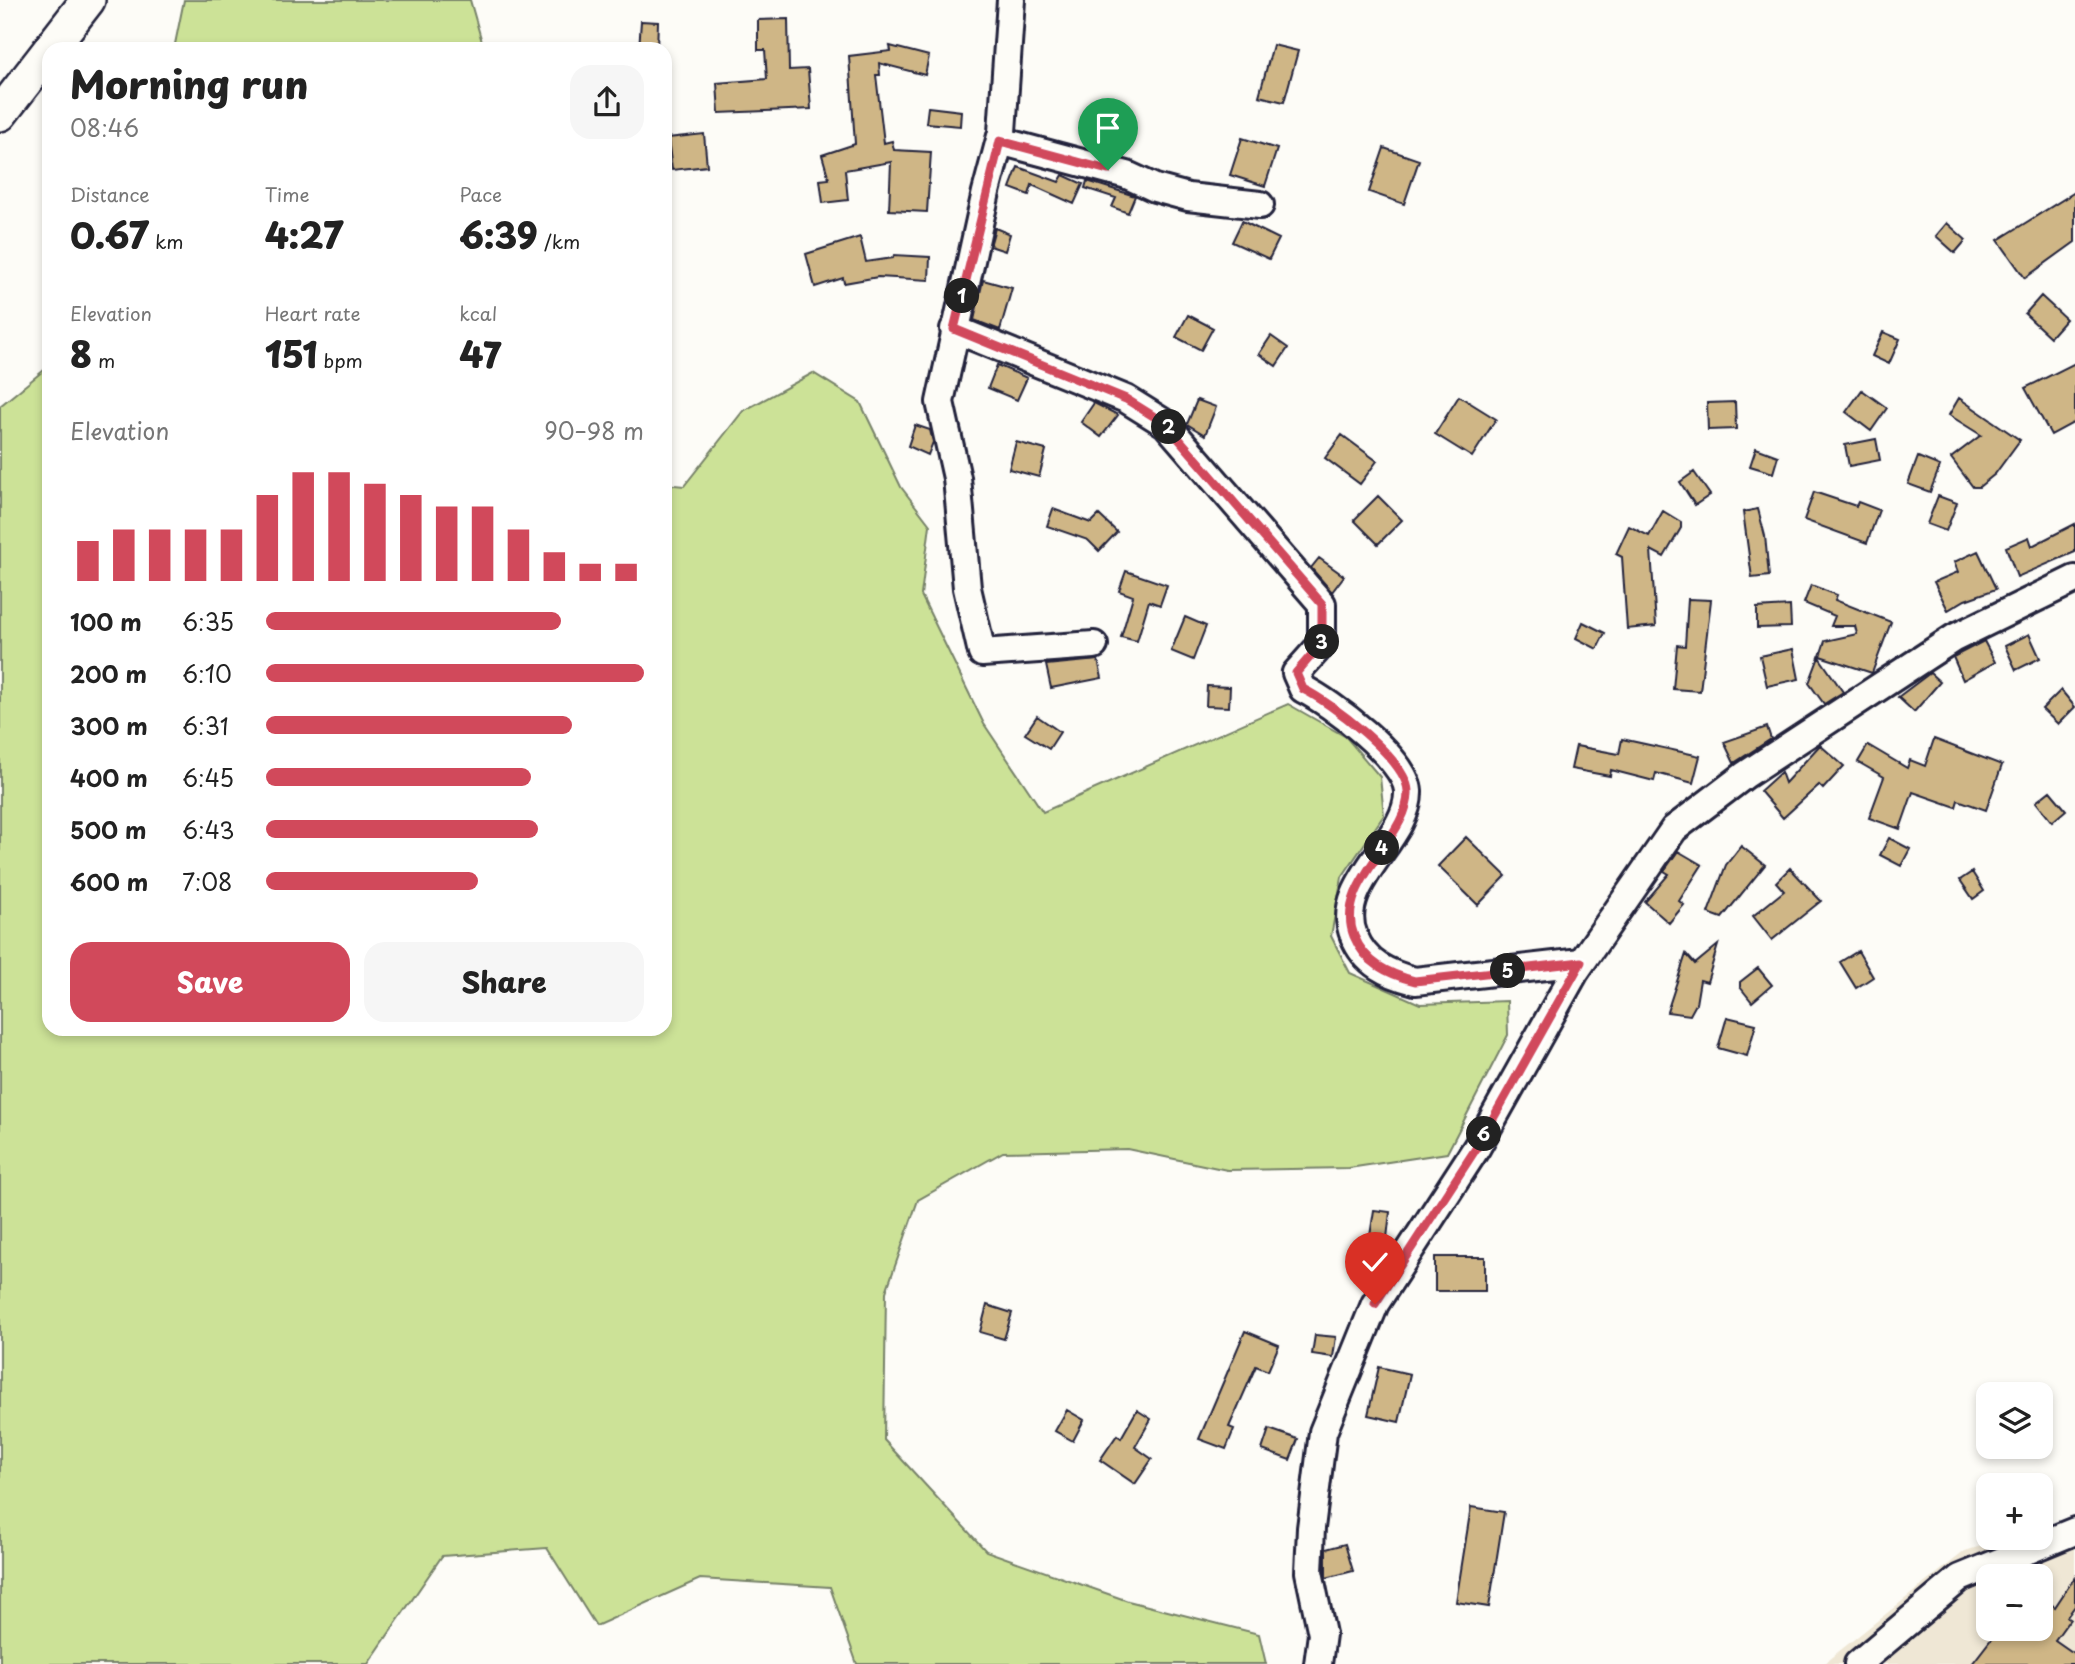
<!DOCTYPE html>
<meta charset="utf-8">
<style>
body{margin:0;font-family:"Playpen Sans",sans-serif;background:#f6f6f6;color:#222;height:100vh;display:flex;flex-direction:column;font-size:26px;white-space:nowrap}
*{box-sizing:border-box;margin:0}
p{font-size:23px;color:#767676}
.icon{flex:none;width:38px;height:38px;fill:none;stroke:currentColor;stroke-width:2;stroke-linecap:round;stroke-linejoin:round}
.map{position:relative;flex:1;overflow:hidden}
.sheet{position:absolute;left:42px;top:42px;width:630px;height:994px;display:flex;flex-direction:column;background:#fff;border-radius:21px;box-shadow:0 4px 10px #0003}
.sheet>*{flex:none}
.buttons{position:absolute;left:1976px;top:1382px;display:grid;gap:14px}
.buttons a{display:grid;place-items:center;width:77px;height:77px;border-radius:14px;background:#fff;box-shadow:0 4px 10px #0003;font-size:35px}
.pin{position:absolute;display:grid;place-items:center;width:60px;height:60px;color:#fff;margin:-72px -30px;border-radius:50% 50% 50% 0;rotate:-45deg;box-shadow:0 0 7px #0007}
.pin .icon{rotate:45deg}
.km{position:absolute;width:35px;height:35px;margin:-18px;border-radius:50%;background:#222;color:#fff;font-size:19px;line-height:35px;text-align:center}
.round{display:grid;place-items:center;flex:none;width:74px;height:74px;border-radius:21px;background:#f6f6f6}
.overview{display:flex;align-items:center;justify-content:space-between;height:119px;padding:0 28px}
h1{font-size:38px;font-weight:800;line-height:52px}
.figures{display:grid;grid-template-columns:repeat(3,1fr);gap:10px;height:119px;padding:7px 28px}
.figures div{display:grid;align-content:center}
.figures b{font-size:35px;font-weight:800}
.figures small{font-size:19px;font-weight:400}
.figures p{font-size:19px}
.chart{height:196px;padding:14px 28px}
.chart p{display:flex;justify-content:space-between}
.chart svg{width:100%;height:126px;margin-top:7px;stroke:#d1495b;stroke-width:6}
.cta{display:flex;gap:14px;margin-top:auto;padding:14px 28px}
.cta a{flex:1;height:80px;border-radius:21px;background:#d1495b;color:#fff;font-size:28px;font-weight:800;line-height:80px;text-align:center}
.cta a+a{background:#f6f6f6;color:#222}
ul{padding:0 28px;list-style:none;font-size:23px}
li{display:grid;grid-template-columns:112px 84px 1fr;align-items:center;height:52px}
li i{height:18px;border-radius:9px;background:#d1495b}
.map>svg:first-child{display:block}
.built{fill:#efe7d5;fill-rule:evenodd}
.green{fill:#cce297;stroke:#778269;stroke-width:2}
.building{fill:#cfb686;stroke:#22223b;stroke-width:2}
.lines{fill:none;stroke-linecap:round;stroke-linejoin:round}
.minor-casing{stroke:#22223b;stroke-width:32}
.major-casing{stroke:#22223b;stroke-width:38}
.minor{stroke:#fdfcf7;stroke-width:26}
.major{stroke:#fdfcf7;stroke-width:33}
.route-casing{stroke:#fff;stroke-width:14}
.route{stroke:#d1495b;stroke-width:9}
</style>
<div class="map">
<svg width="2075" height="1664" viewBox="0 0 2075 1664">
<rect width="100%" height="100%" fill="#fdfcf7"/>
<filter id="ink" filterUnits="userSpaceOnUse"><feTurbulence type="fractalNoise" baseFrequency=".0143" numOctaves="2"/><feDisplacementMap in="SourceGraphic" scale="14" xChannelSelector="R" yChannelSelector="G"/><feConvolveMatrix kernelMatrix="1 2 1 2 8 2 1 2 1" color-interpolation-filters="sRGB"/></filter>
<g filter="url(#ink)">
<path class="built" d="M2075,1518v146h-252l142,-113 42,-13h33l1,-10zM1988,1577h52v52h-52z"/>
<path class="green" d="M184,0h286l14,49h-310z
M49,366v663h616v-545l19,2 59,-75 70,-38 47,29 41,85 29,38 -9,70 63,129 59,88 245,-108 58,33 34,40 4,38 -42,62 -11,59 19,37 70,31 87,-3 1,34 -61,118 -98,15 -122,2 -100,-21 -124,3 -85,48 -32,92 -2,148 102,111 142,50 131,33 7,30h-409l-27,-77 -130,-8 -104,47 -49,-78 -105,8 -74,108h-368v-1258z"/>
<path class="building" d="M788,19l1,51 19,-1 3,40 -92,4 -2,-30 50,-4 -2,-29h-7v-30z
M641,21l17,1 -1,27h-18z
M1273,45l25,6 -14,51 -25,-6z
M890,46l39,10 -4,19 -46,-12 1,12h-4l8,68 8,-2 2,9 37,2 -4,60 -38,-2 2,-48 -46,8 3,30 -25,3 -3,-23 9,-1 -7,-24 33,-11 -6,-88 42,-5z
M928,107l33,4 -1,15 -34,-3z
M704,134l3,32 -35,4 -4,-32z
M1242,138l35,11 -12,37 -35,-11z
M1384,148l35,12 -15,44 -35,-12z
M1018,167l41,15 4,-7 20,9 -9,20 -42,-19 -3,10 -19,-7z
M1087,181l48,15 -7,17 -16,-6 4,-9 -31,-10z
M2075,192v50l-50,36 -27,-38z
M1242,221l37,18 -10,20 -37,-17z
M1947,223l19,17 -11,13 -19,-17z
M995,228l15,6 -5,17 -15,-5z
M860,237l6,25 27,-4 1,-3 36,2 -1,23 -51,-3 -34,6 -1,-5 -28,9 -9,-33z
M983,280l29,8 -12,42 -26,-10z
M2041,296l25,23 -16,18 -25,-23z
M1188,315l25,13 -12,22 -25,-13z
M1883,332l17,7 -11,25 -17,-8z
M1271,336l17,12 -12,18 -17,-12z
M2075,363v59l-24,13 -26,-47z
M997,365l30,13 -10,22 -29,-12z
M1862,390l25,18 -16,23 -25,-19z
M1459,396l37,23 -24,38 -37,-23z
M1959,398l61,42 -25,34 -16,13h-6l-22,-29 30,-23 -32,-20z
M1197,400l19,7 -11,28 -18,-11z
M1735,402l1,27 -28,1 -1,-27z
M1094,403l24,12 -17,22 -20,-15z
M915,425l15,5 3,12 -5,13 -20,-9z
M1342,435l35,26 -17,23 -35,-26z
M1876,439l4,21 -31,6 -4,-21z
M1016,442l30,8 -7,27 -30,-8z
M1756,448l22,8 -5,17 -23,-7z
M1918,457l22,9 -10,26 -22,-8z
M1694,472l16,23 -15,10 -15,-23z
M1814,492l42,14 2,-4 21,8 -12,33 -63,-23z
M1378,496l24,24 -24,24 -24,-24z
M1938,496l19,7 -11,28 -19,-7z
M1053,509l38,14 8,-8 18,17 -18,19 -11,-11 -41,-14z
M1758,509l7,27 4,40 -17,2 -9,-66z
M1663,511l18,11v6l-17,29 -13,-7 5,76 -29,3 -5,-72 -6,-3 13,-28 20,10z
M2075,524v28l-58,25 -11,-30 23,-10 3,9z
M1978,551l18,38 -31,11 -17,10 -14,-28 24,-10 -4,-10z
M1319,558l25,18 -12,16 -21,-24z
M1126,571l41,14 -7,20 -11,-4 -12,40 -16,-4 12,-41 -14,-5z
M1811,585l26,10 -2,5 56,22 -19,51 -52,-17 5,-15 32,-7 -2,-8h-24l4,-10 -31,-13z
M1688,599l23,1 -11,91 -27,-2 4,-44 8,1z
M1790,606l1,21 -34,1v-20z
M1185,617l21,9 -13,34 -22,-9z
M1583,622l22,11 -8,16 -21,-11z
M2029,634l11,24 -24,12 -11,-24z
M1984,641l11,21 -32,18 -10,-23z
M1793,649l6,30 -32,7 -7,-30z
M1819,657l24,35 -19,12 -15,-21z
M1098,660l4,18 -51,10 -5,-23z
M1930,673l10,9 -26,30 -16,-15z
M1207,686l23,1 -1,20 -23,-1z
M2061,690l14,17 -17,17 -16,-15z
M1037,716l23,16 -11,17 -24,-15z
M1767,727l4,12 -37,24 -10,-21z
M1622,739l78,17 -7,27 -37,-10 -2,8 -43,-11 -1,6 -39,-7 5,-23 43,8z
M1934,739l68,26 -16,45 -28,-10 -2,7 -43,-15 -13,37 -31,-11 15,-41 -26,-15 10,-17 39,23 3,-8 15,6z
M1820,745l24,21 -21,23 -4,-4 -36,33 -23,-27 21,-19 4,11z
M2050,791l16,19 -14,12 -16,-20z
M1466,837l40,39 -28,29 -40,-39z
M1889,838l21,11 -9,17 -21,-11z
M1741,846l24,19 -43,53 -14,-5 18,-48z
M1678,851l24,14 -23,36 5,4 -15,18 -24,-21 24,-28 -5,-3z
M1790,868l31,33 -49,39 -19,-24 31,-25 -8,-9z
M1972,872l12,19 -11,8 -13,-19z
M1718,945l-11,37 -7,-2 -4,24 -6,11 -23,-3 19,-58 9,10z
M1858,951l15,26 -17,11 -16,-26z
M1758,968l14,17 -20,17 -12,-15v-5z
M1727,1017l29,7 -9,32 -29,-8z
M1374,1210l16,2 -3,26 -17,-2z
M1435,1257h50v34h-50z
M987,1305l25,8 -8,26 -24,-7z
M1245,1331l34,14 -11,26 -12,-5 -27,61 5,2 -8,20 -27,-10z
M1315,1335l21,2 -3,20 -21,-3z
M1379,1367l31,7 -11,48 -31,-7z
M1067,1410l17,10 -11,21 -18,-10z
M1137,1410l14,9 -16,28 17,12 -17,25 -35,-24 17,-25 4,3z
M1269,1429l29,10 -8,21 -28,-10z
M1471,1507l33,5 -15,95 -33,-5z
M1345,1544l8,27 -27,7v-29z
M2075,1577v29l-8,11 3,2 -15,21 20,14v10h-103l27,-35h41v-33l15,11z"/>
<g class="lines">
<g class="minor-casing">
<path id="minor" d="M1011,0l-9,132 -16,60 -46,210 17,76 10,110 15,65 112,-8
M1000,141l127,34 28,13 33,9 72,8
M954,329l172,70 40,25 156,180v40l-26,29 7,16c27,13 103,70 105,102 2,48 -76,93 -54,145 11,28 34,38 61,45l166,-19
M1318,1664l4,-30 -13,-62 2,-44 12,-96 52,-128 102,-157 98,-175 99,-143 71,-54 209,-137 121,-59
M1858,1664l102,-86 115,-47"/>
</g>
<g class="major-casing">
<path id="major" d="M50,49l38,-49
M0,114l49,-63"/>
</g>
<use href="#minor" class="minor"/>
<use href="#major" class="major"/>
</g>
</g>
<g class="lines" filter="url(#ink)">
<g class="route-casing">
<path id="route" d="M1108,170l-108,-29 -46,188 172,70 40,25 156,180v39l-26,30 7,16c27,13 103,70 105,102 2,46 -75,93 -54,145 11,27 34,38 61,45l166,-19 -104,185 -102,157"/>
</g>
<use href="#route" class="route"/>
</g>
</svg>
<div class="buttons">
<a><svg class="icon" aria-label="layers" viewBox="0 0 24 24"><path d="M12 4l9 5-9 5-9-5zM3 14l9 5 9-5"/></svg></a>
<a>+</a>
<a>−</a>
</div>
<div class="pin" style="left:1108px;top:170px;background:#1e9e55"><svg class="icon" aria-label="arrive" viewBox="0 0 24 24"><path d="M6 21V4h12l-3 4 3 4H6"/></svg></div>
<div class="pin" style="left:1375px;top:1304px;background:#d93025"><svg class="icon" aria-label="check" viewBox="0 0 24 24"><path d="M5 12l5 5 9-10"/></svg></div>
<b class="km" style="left:962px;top:296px">1</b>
<b class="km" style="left:1169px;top:427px">2</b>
<b class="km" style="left:1322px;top:642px">3</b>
<b class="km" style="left:1382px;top:848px">4</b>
<b class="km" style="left:1508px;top:971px">5</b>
<b class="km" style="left:1484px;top:1134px">6</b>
<section class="sheet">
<div class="overview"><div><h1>Morning run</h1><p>08:46</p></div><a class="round"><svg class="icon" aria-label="share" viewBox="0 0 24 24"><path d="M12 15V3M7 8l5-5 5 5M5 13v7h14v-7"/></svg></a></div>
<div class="figures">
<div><p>Distance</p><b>0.67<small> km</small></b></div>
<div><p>Time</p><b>4:27</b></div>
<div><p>Pace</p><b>6:39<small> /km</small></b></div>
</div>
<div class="figures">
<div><p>Elevation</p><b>8<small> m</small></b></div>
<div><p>Heart rate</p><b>151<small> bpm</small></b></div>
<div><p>kcal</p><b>47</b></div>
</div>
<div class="chart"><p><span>Elevation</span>90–98 m</p>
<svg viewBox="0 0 160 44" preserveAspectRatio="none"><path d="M5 44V30M15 44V26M25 44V26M35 44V26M45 44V26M55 44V14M65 44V6M75 44V6M85 44V10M95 44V14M105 44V18M115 44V18M125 44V26M135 44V34M145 44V38M155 44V38"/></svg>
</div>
<ul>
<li><b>100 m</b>6:35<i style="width:78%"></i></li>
<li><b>200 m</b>6:10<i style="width:100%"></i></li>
<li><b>300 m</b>6:31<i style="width:81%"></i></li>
<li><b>400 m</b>6:45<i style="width:70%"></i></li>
<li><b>500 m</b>6:43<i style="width:72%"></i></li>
<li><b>600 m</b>7:08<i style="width:56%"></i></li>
</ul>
<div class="cta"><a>Save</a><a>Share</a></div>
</section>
</div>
